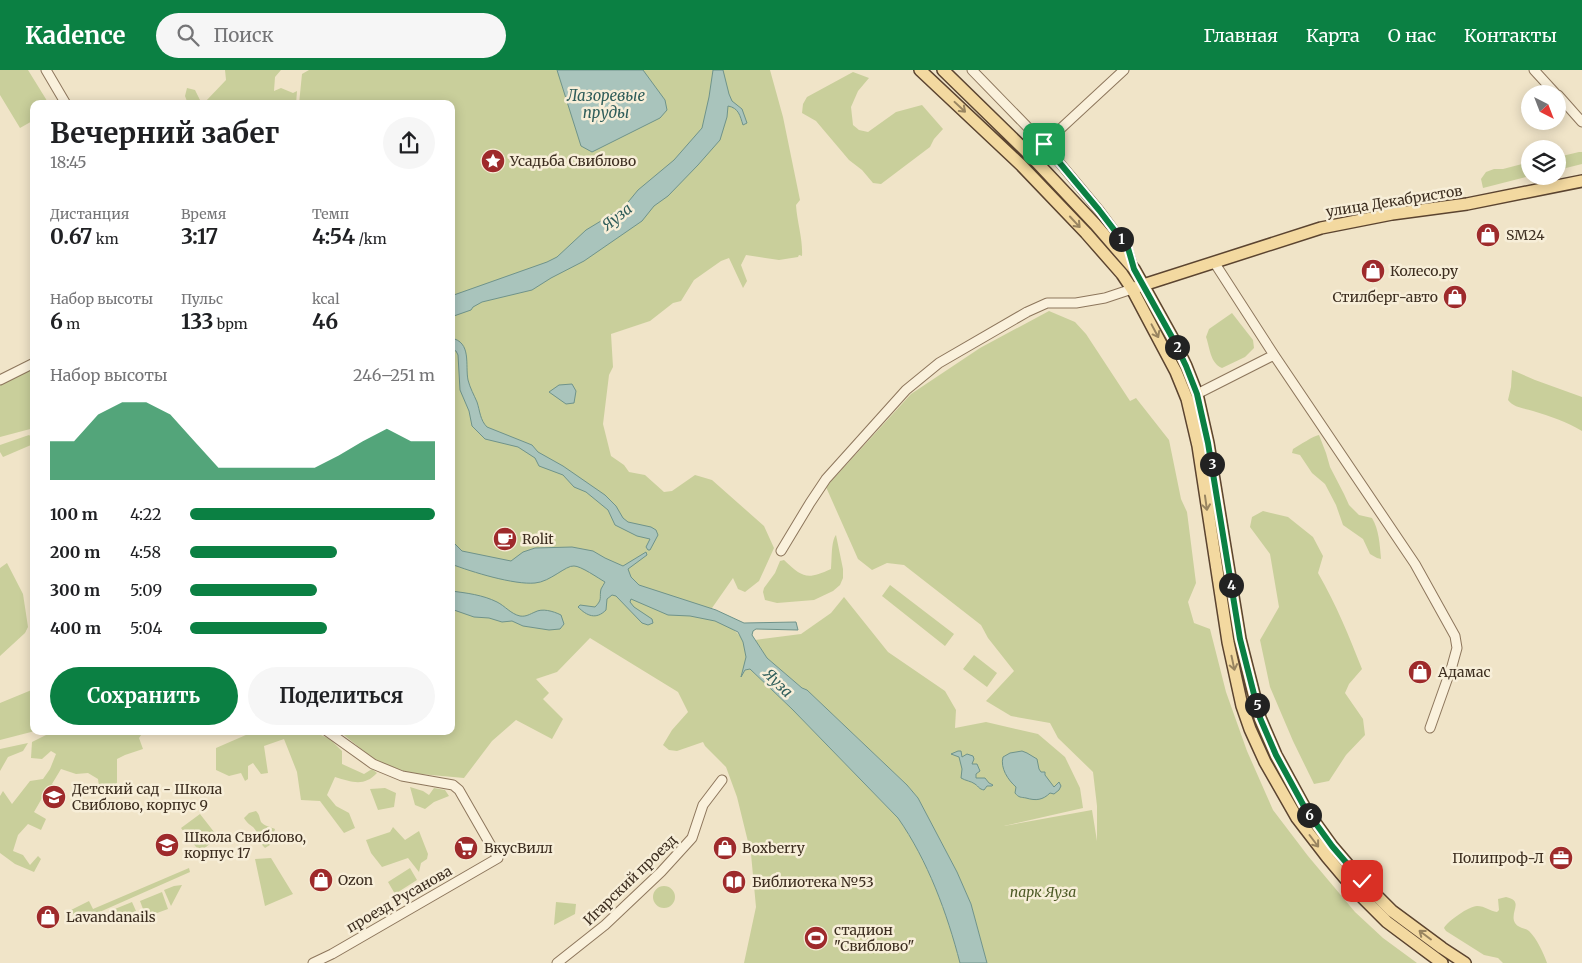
<!DOCTYPE html>
<html lang="ru">
<meta charset="utf-8">
<style>
body{margin:0;font-family:Merriweather,serif;background:#f6f6f6;color:#202124;height:100vh;display:flex;flex-direction:column;font-size:19px;white-space:nowrap}
*{box-sizing:border-box;margin:0}
p{font-size:16px;color:#757577}
.icon{flex:none;width:28px;height:28px;fill:none;stroke:currentColor;stroke-width:2;stroke-linecap:round;stroke-linejoin:round}
.map{position:relative;flex:1;overflow:hidden}
.panel{position:absolute;left:30px;top:30px;width:425px;height:635px;display:flex;flex-direction:column;background:#fff;border-radius:10px;box-shadow:0 2px 12px #0003}
.panel>*{flex:none}
.needle{width:32px;rotate:138deg}
.buttons{position:absolute;left:1521px;top:15px;display:grid;gap:10px}
.buttons a{display:grid;place-items:center;width:45px;height:45px;border-radius:50%;background:#fff;box-shadow:0 2px 12px #0003;font-size:25px}
.pin{position:absolute;display:grid;place-items:center;width:42px;height:42px;color:#fff;margin:-21px;border-radius:10px;box-shadow:0 2px 8px #0006}
.km{position:absolute;width:25px;height:25px;margin:-12px;border-radius:50%;background:#222;color:#fff;font-size:14px;line-height:25px;text-align:center}
.round{display:grid;place-items:center;flex:none;width:52px;height:52px;border-radius:26px;background:#f6f6f6}
.summary{display:flex;align-items:center;justify-content:space-between;height:85px;padding:0 20px}
h1{font-size:28px;font-weight:700;line-height:38px}
.metrics{display:grid;grid-template-columns:repeat(3,1fr);gap:8px;height:85px;padding:5px 20px}
.metrics div{display:grid;align-content:center}
.metrics b{font-size:21px;font-weight:700}
.metrics small{font-size:14px;font-weight:400}
.metrics p{font-size:14px}
.chart{height:140px;padding:10px 20px}
.chart p{display:flex;justify-content:space-between}
.chart svg{width:100%;height:90px;margin-top:5px;fill:#0b8043;opacity:.7}
.cta{display:flex;gap:10px;margin-top:auto;padding:10px 20px}
.cta a{flex:1;height:58px;border-radius:30px;background:#0b8043;color:#fff;font-size:20px;font-weight:700;line-height:58px;text-align:center}
.cta a+a{background:#f6f6f6;color:#202124}
ul{padding:0 20px;list-style:none;font-size:16px}
li{display:grid;grid-template-columns:80px 60px 1fr;align-items:center;height:38px}
li i{height:12px;border-radius:6px;background:#0b8043}
header{display:flex;align-items:center;gap:30px;box-sizing:border-box;height:70px;padding:0 25px;background:#0b8043;color:#fff}
header strong{font-size:24px}
nav{display:flex;gap:28px;margin-inline-start:auto;font-size:18px}
.search{width:350px;height:45px;background:#f6f6f6;display:flex;align-items:center;gap:12px;box-sizing:border-box;padding:0 18px;border-radius:28px;color:#757577;font-size:19px}
.map>svg:first-child{display:block}
.green{fill:#c9cf9b}
.water{fill:#a9c4bc;stroke:#6f938a}
.lines{fill:none;stroke-linecap:round;stroke-linejoin:round}
.minor-casing{stroke:#8d765c;stroke-width:11}
.major-casing{stroke:#5b4430;stroke-width:14}
.minor{stroke:#faf1dc;stroke-width:9}
.major{stroke:#f3d9a0;stroke-width:11}
.oneway{stroke:#988460}
.route-casing{stroke:#fff;stroke-width:10}
.route{stroke:#0b8043;stroke-width:6}
.labels{text-anchor:middle;stroke-width:5;stroke-linejoin:round;paint-order:stroke}
.poi-label{font-size:14px;fill:#3d2e20;stroke:#f7eed8;text-anchor:start}
.street-label{font-size:14px;fill:#3d2e20;stroke:#f7eed8}
.park-label{font-size:14px;font-style:italic;fill:#4d5a26;stroke:#f7eed8}
.water-label{font-size:15px;font-style:italic;fill:#2f5d5a;stroke:#f7eed8}
</style>
<header>
<strong>Kadence</strong>
<div class="search"><svg class="icon" aria-label="search" viewBox="0 0 24 24"><circle cx="10" cy="10" r="6"/><path d="M15 15l6 6"/></svg>Поиск</div>
<nav><a>Главная</a><a>Карта</a><a>О нас</a><a>Контакты</a></nav>
</header>
<div class="map">
<svg width="1582" height="893" viewBox="0 0 1582 893">
<rect width="100%" height="100%" fill="#f0e4c8"/>
<path class="green" d="M0,0h28l21,34h-15v16l-14,8 -20,-33z
M225,0h56l-6,7 -1,14 7,-3 12,5 4,-2 -1,13h-108l-3,-8 2,-8 8,2 6,12h4l21,-22z
M309,0h461l13,47 17,83 -4,5c1,17 7,34 6,51l-3,-1 -1,2 -19,3 -33,-5 -5,10 6,16 -4,7 -14,-30 -8,3 -27,19 -13,21 -8,2 -23,18 -39,13 2,33 -4,8 -6,49 8,32 13,9 5,7 16,3 19,17 8,-1 23,-16 17,5 52,46 10,22 -15,33 -14,11 -7,-3 -5,-11 -28,40c21,5 42,14 41,39 0,6 -3,13 -5,20l4,-7 5,-1 42,40 106,109c30,43 49,95 62,145h-216l12,-56 -5,-53 -14,-57 -11,-30 -21,-21 -2,-4 -26,9 -8,-1 -6,-5 9,-15 16,-18 -10,-20 -88,-54 -33,34 -21,7 13,14 -6,6 20,20 -11,20 -36,-19 -24,21 -28,37 -55,-5 -33,-12 -37,-30h112v-627h-152l3,-30z
M853,2l16,6 -11,13 -7,16 2,18 6,5 9,2 28,-20 26,-7 21,24 -9,10 -4,8 -49,37 -8,-1 -11,-13 -13,-10 -33,-39 -14,-8 1,-9 4,-7z
M1579,82h3v12l-24,6v-13z
M1530,92v14l-47,12 -2,-9 5,-7 8,-3h9z
M1049,241l26,11 11,12 44,67 6,-3 33,42 12,59 6,13 9,71 -8,19 6,21 16,6 16,63 21,59 26,59 35,46 47,56 28,26 34,25h-430l-16,-59 -14,-32 -39,-74 -11,-13 -100,-95 -5,-2 -35,-30 -12,-18 46,-6 30,-21 13,-16 44,55 57,39 11,19 -1,18 31,-6 52,12 27,23 15,31 3,20 -79,18 88,-16 5,31v-35l-4,-34 -35,-34 -8,-15 -39,-7 -25,-15 28,-30 -26,-33 -7,-13 -77,-60 -17,-2 -15,7 -14,-11 -32,-72 85,-93 69,-46z
M1232,243l21,27 1,8 -9,9 -23,11c-12,-5 -12,-20 -16,-31l3,-8z
M34,298v60l-34,9v-52z
M1512,300l23,10 47,17v34c-15,-9 -32,-15 -49,-20 -9,-3 -19,-3 -25,-11l3,-13z
M29,365l5,4v9l-3,-3 -28,12 -3,-5v-7z
M1319,365l7,18 4,14 14,27 5,11 10,10 13,3c7,11 8,28 9,41l-4,-1 -7,-4 -7,-15 -20,-14 -7,-20 -11,-21 -13,-11 -12,-18 -8,-2 1,-4c7,-4 20,-13 26,-14z
M1263,441l25,6 25,20 10,19 -5,17c18,31 31,63 44,96l-13,15 -4,9 18,26 2,16 -19,20 -17,26 -15,3 -21,-43 -23,-54 -10,-47 19,-33 -9,-53 -20,-27 2,-10z
M836,465l7,34v9l-3,7 -7,6 -19,9 -37,3 -12,-3 -2,-8 1,-4 11,-15 5,-12 4,-1c19,18 23,20 47,9 1,-10 0,-28 5,-34z
M7,493l16,31 5,33 -3,6 -25,23v-88z
M890,515l64,49 -9,12 -63,-50z
M974,585l23,18 -10,14 -24,-18z
M34,619l1,42 -35,9v-37z
M54,661h90l-5,7 4,11 -18,6 -8,4v24l-12,10 -6,-7 -1,-7 -10,-6 -12,1 -15,-5 -9,15 11,8 -5,10 -13,-9 -11,19 12,7 -5,11 -13,-6 -10,11 -5,16 10,4 7,10 8,-9 3,3 -7,13 -19,-8 -15,-11v-57l3,-5 9,13 18,-23 13,-2 7,-10 6,-15 -5,-3 -9,8 -11,-1 1,-16z
M255,661h57l18,8 12,12v13l22,10 8,-5 5,4c-13,14 -25,9 -42,4l-8,18 9,11 13,7 6,15 -11,5 -24,-32 -19,-1 -4,-28 -13,-33 -20,7 4,27 -7,1 -8,-11 -5,3v13l-3,2 -4,-8 -12,3 -13,-6v-22z
M28,673l-5,8 -15,6 -8,14v-22z
M410,717l13,4 6,4 5,-7 11,2 4,6 -15,6 -9,7 -10,-4z
M385,718l11,5 -2,14 -16,3 -8,-21z
M256,741c4,4 3,6 5,11 3,4 10,5 14,7l-5,16 -5,3c-7,-6 -6,-15 -12,-21 -4,-3 -6,-4 -9,-9l5,-5z
M200,744l18,23 -18,15 -19,-24z
M393,757l12,13 14,-9 9,23 -1,5 -6,4 -2,9 -11,-14 -26,9 -11,-14 -5,-13 24,-8z
M271,788l22,36 -28,12 -10,-47z
M189,798l1,4 -113,50 -6,-12 18,-9 4,8z
M410,798l7,12 -22,14 -7,-12z
M182,815l-11,21 -7,-16 10,-4z
M653 827a11 11 0 1 1 22 0a11 11 0 1 1-22 0Z
M162,822l6,17 -22,8 -6,-16z
M1506,827c19,4 3,15 9,26 3,5 10,5 14,8 8,8 14,21 18,32h-44l-5,-5 -14,-3 -38,-24 -2,-3c4,-7 25,-22 33,-22 8,0 13,5 20,6l2,-2 -1,-11z
M132,832l4,9 -22,9 -4,-9z
M556,832l20,2 -1,10 -21,11z"/>
<path class="water" d="M557,0h86l22,30 2,10 -7,8 -68,34 -11,-6z
M713,0h10l6,24 3,7 10,8 5,14 -4,2c-3,-9 -4,-17 -15,-19l-1,11 -7,23 -22,25 -30,31 -14,10 -12,15 -58,40 -33,17 -19,12 -50,12 -9,5 -2,3 -20,7v-21l96,-34 10,-5 29,-27 38,-23 14,-17 36,-30 28,-32 7,-31z
M451,268c21,4 14,27 17,42 2,8 6,15 9,22 3,9 3,18 10,25l45,18 6,7 25,14 42,29 11,11 7,12 5,4 23,5 5,3 2,5 -8,15h-2l-2,-3 4,-8 -13,-3 -22,-11 -7,-15 -22,-18 -12,-5 -11,-12 -24,-9 -4,-8 -17,-11 -33,-8 -13,-13 -3,-15 -9,-21 -2,-35 -2,-4 -5,-2z
M572,314l4,7 -2,12 -8,1 -17,-12 10,-7z
M451,474h4l7,7 49,10 12,-9 12,-4 37,-1 21,4 12,7 18,8 23,-14 1,3 -19,14 3,8 8,8 77,25 28,13 52,-1 2,8 -42,-1 -3,2 -1,4 15,23 35,30 5,2 100,95 11,13 39,74 14,32 16,59h-27c-13,-50 -32,-102 -62,-145l-106,-109 -42,-40 -5,1 -4,7 5,-20 -3,-15 -5,-10 -23,-11 -25,-5 -22,-1 -37,-16 -1,3 4,5 18,12 1,4 -5,2 -6,-2 -26,-27 -4,-1 -5,4 -1,11c-10,10 -19,6 -28,-3l2,-2 15,2c8,-8 4,-9 6,-18 1,-2 3,-5 4,-7 -7,-4 -24,-16 -31,-16 -8,-1 -24,16 -39,17 -21,2 -63,-11 -84,-19z
M451,521c16,2 32,4 46,11 8,4 14,12 23,14 6,1 10,-2 15,-4 7,-4 18,-1 26,3l3,9 -4,5 -11,1 -26,-4 -11,-5 -10,1 -13,-4 -15,-1 -23,-8z
M958,681h3l1,6 5,-3 6,2 1,3 -2,5h5l3,7 -4,3v4h9l4,5 4,2 -1,1h-5l-3,4c-5,-1 -5,-3 -9,-6 -4,-3 -9,-3 -14,-6l1,-9 -3,-12 -8,-3z
M1022,681l5,2 10,6 2,10 2,3h4v3l9,12 5,-5 2,4 -2,4 -5,4 -4,-1c-7,7 -14,8 -24,5 -5,-1 -7,0 -11,-5l1,-6c-8,-7 -16,-19 -13,-30l7,-4z"/>
<g class="lines">
<g class="minor-casing">
<path id="minor" d="M46,0l20,34
M972,0l72,74 55,66 28,38 6,19
M1534,0l22,24
M1558,25l24,27
M1044,74l80,-74
M1214,192l60,93 141,209 40,72 2,12 -5,18 -22,62
M0,310l34,-17
M1197,324l77,-39
M781,481l29,-48 16,-24 80,-89 33,-27 88,-51 20,-9h29l29,-5 27,-9
M313,893l19,-9 166,-96 -39,-68 -6,-5 -51,-9 -29,-12 -46,-33
M557,893l48,-38 56,-53 31,-34 11,-33 19,-25"/>
</g>
<g class="major-casing">
<path id="major" d="M920,0l101,95 65,68 36,41 10,15 44,83 11,27 11,47 30,196 14,64 8,23 15,33 32,56 30,39 27,32 33,33 55,41
M943,0l87,85 65,69 39,45 9,16 30,54 13,27 11,28 11,49 32,196 20,79 16,37 30,55 26,36 30,35 30,30 50,37 23,15
M1137,217l184,-59 71,-14 75,-10 115,-23"/>
</g>
<use href="#minor" class="minor"/>
<use href="#major" class="major"/>
</g>
<defs><path id="oneway-shaft" d="M-6 0H5M1.5-3L5.5 0L1.5 3" fill="none" stroke-width="1.6" stroke-linecap="round" stroke-linejoin="round" transform="scale(1.25)"/></defs>
<g class="oneway">
<use href="#oneway-shaft" transform="translate(960 37) rotate(43)"/>
<use href="#oneway-shaft" transform="translate(1075 152) rotate(47)"/>
<use href="#oneway-shaft" transform="translate(1155 261) rotate(62)"/>
<use href="#oneway-shaft" transform="translate(1206 433) rotate(82)"/>
<use href="#oneway-shaft" transform="translate(1233 593) rotate(78)"/>
<use href="#oneway-shaft" transform="translate(1314 771) rotate(53)"/>
<use href="#oneway-shaft" transform="translate(1425 865) rotate(-143)"/>
</g>
<g class="lines">
<g class="route-casing">
<path id="route" d="M1044,74l55,66 29,38 6,21 39,70 13,27 11,28 11,49 32,196 20,79 16,37 30,55 26,36 30,35"/>
</g>
<use href="#route" class="route"/>
</g>
<defs>
<g id="sight-disc" transform="scale(1.25)"><circle r="9.5" fill="#9e2a2b" stroke="#f7eed8"/><path d="M0-6L1.8-2.2L6-1.7L2.9 1.2L3.7 5.4L0 3.3L-3.7 5.4L-2.9 1.2L-6-1.7L-1.8-2.2Z" fill="#fff"/></g>
<g id="shop-disc" transform="scale(1.25)"><circle r="9.5" fill="#9e2a2b" stroke="#f7eed8"/><path d="M-5-2.5h2.3a2.7 3.5 0 0 1 5.4 0H5L5.5 6h-11ZM-1.5-2.5h3a1.5 2.3 0 0 0-3 0Z" fill="#fff"/></g>
<g id="cafe-disc" transform="scale(1.25)"><circle r="9.5" fill="#9e2a2b" stroke="#f7eed8"/><path d="M-5.5-4.5H6V0H3Q3 3.5 0 3.5H-2.5Q-5.5 3.5-5.5 0ZM3-3.2v2h1.7v-2ZM-6 4.5H4V6H-6Z" fill="#fff"/></g>
<g id="school-disc" transform="scale(1.25)"><circle r="9.5" fill="#9e2a2b" stroke="#f7eed8"/><path d="M0-5L7-2L0 1L-7-2ZM-4 1L0 2.5L4 1V4Q0 6-4 4Z" fill="#fff"/></g>
<g id="supermarket-disc" transform="scale(1.25)"><circle r="9.5" fill="#9e2a2b" stroke="#f7eed8"/><path d="M-6-5.5h2.5l.6 2H6L4.5 2H-2.5L-4.4-4H-6ZM-1.5 3.2a1.3 1.3 0 1 0 .1 0ZM3 3.2a1.3 1.3 0 1 0 .1 0Z" fill="#fff"/></g>
<g id="office-disc" transform="scale(1.25)"><circle r="9.5" fill="#9e2a2b" stroke="#f7eed8"/><path d="M-6-3h4V-5.5h4V-3h4V5H-6ZM-1-4.5V-3h2v-1.5ZM-6 0V1H6V0Z" fill="#fff"/></g>
<g id="library-disc" transform="scale(1.25)"><circle r="9.5" fill="#9e2a2b" stroke="#f7eed8"/><path d="M-6-4Q-3-5.5-.7-3.5V5Q-3 3-6 4ZM6-4Q3-5.5 .7-3.5V5Q3 3 6 4Z" fill="#fff"/></g>
<g id="stadium-disc" transform="scale(1.25)"><circle r="9.5" fill="#9e2a2b" stroke="#f7eed8"/><path d="M0-5a6.5 5 0 1 0 0 10a6.5 5 0 1 0 0-10ZM-3.5-1.8h7v3.6h-7Z" fill="#fff"/></g>
</defs>
<g fill-rule="evenodd">
<use href="#sight-disc" x="493" y="91"/>
<use href="#shop-disc" x="1488" y="165"/>
<use href="#shop-disc" x="1373" y="201"/>
<use href="#shop-disc" x="1455" y="227"/>
<use href="#cafe-disc" x="505" y="469"/>
<use href="#shop-disc" x="1420" y="602"/>
<use href="#school-disc" x="54" y="727"/>
<use href="#school-disc" x="167" y="775"/>
<use href="#supermarket-disc" x="466" y="778"/>
<use href="#shop-disc" x="725" y="778"/>
<use href="#office-disc" x="1561" y="788"/>
<use href="#shop-disc" x="321" y="810"/>
<use href="#library-disc" x="734" y="812"/>
<use href="#shop-disc" x="48" y="847"/>
<use href="#stadium-disc" x="816" y="868"/>
</g>
<g class="labels">
<g class="poi-label">
<text x="510" y="96">Усадьба Свиблово</text>
<text x="1506" y="170">SM24</text>
<text x="1390" y="206">Колесо.ру</text>
<text x="1438" y="232" text-anchor="end">Стилберг-авто</text>
<text x="522" y="474">Rolit</text>
<text x="1438" y="607">Адамас</text>
<text x="72" y="724">Детский сад - Школа<tspan x="72" dy="16">Свиблово, корпус 9</tspan></text>
<text x="184" y="772">Школа Свиблово,<tspan x="184" dy="16">корпус 17</tspan></text>
<text x="484" y="783">ВкусВилл</text>
<text x="742" y="783">Boxberry</text>
<text x="1544" y="793" text-anchor="end">Полипроф-Л</text>
<text x="338" y="815">Ozon</text>
<text x="752" y="817">Библиотека №53</text>
<text x="66" y="852">Lavandanails</text>
<text x="834" y="865">стадион<tspan x="834" dy="16">"Свиблово"</tspan></text>
</g>
<g class="street-label">
<text transform="translate(1394 131) rotate(-9)" y="5">улица Декабристов</text>
<text transform="translate(630 810) rotate(-44)" y="5">Игарский проезд</text>
<text transform="translate(399 829) rotate(-30)" y="5">проезд Русанова</text>
</g>
<g class="park-label">
<text x="1043" y="827">парк Яуза</text>
</g>
<g class="water-label">
<text x="606" y="31">Лазоревые<tspan x="606" dy="17">пруды</tspan></text>
<text transform="translate(617 147) rotate(-38)" y="5">Яуза</text>
<text transform="translate(778 613) rotate(45)" y="5">Яуза</text>
</g>
</g>
</svg>
<div class="buttons">
<a><svg class="needle" viewBox="-14 -14 28 28"><path d="M0-13l5 13h-10z" fill="#e53935"/><path d="M0 13l5-13h-10z" fill="#757577"/></svg></a>
<a><svg class="icon" aria-label="layers" viewBox="0 0 24 24"><path d="M12 4l9 5-9 5-9-5zM3 14l9 5 9-5"/></svg></a>
</div>
<div class="pin" style="left:1044px;top:74px;background:#1e9e55"><svg class="icon" aria-label="arrive" viewBox="0 0 24 24"><path d="M6 21V4h12l-3 4 3 4H6"/></svg></div>
<div class="pin" style="left:1362px;top:811px;background:#d93025"><svg class="icon" aria-label="check" viewBox="0 0 24 24"><path d="M5 12l5 5 9-10"/></svg></div>
<b class="km" style="left:1121px;top:169px">1</b>
<b class="km" style="left:1177px;top:277px">2</b>
<b class="km" style="left:1212px;top:394px">3</b>
<b class="km" style="left:1231px;top:515px">4</b>
<b class="km" style="left:1257px;top:635px">5</b>
<b class="km" style="left:1309px;top:745px">6</b>
<section class="panel">
<div class="summary"><div><h1>Вечерний забег</h1><p>18:45</p></div><a class="round"><svg class="icon" aria-label="share" viewBox="0 0 24 24"><path d="M12 15V3M7 8l5-5 5 5M5 13v7h14v-7"/></svg></a></div>
<div class="metrics">
<div><p>Дистанция</p><b>0.67<small> km</small></b></div>
<div><p>Время</p><b>3:17</b></div>
<div><p>Темп</p><b>4:54<small> /km</small></b></div>
</div>
<div class="metrics">
<div><p>Набор высоты</p><b>6<small> m</small></b></div>
<div><p>Пульс</p><b>133<small> bpm</small></b></div>
<div><p>kcal</p><b>46</b></div>
</div>
<div class="chart"><p><span>Набор высоты</span>246–251 m</p>
<svg viewBox="0 0 160 44" preserveAspectRatio="none"><path d="M0 44V25L10 25L20 12L30 6L40 6L50 12L60 25L70 38L80 38L90 38L100 38L110 38L120 32L130 25L140 19L150 25L160 25V44z"/></svg>
</div>
<ul>
<li><b>100 m</b>4:22<i style="width:100%"></i></li>
<li><b>200 m</b>4:58<i style="width:60%"></i></li>
<li><b>300 m</b>5:09<i style="width:52%"></i></li>
<li><b>400 m</b>5:04<i style="width:56%"></i></li>
</ul>
<div class="cta"><a>Сохранить</a><a>Поделиться</a></div>
</section>
</div>
